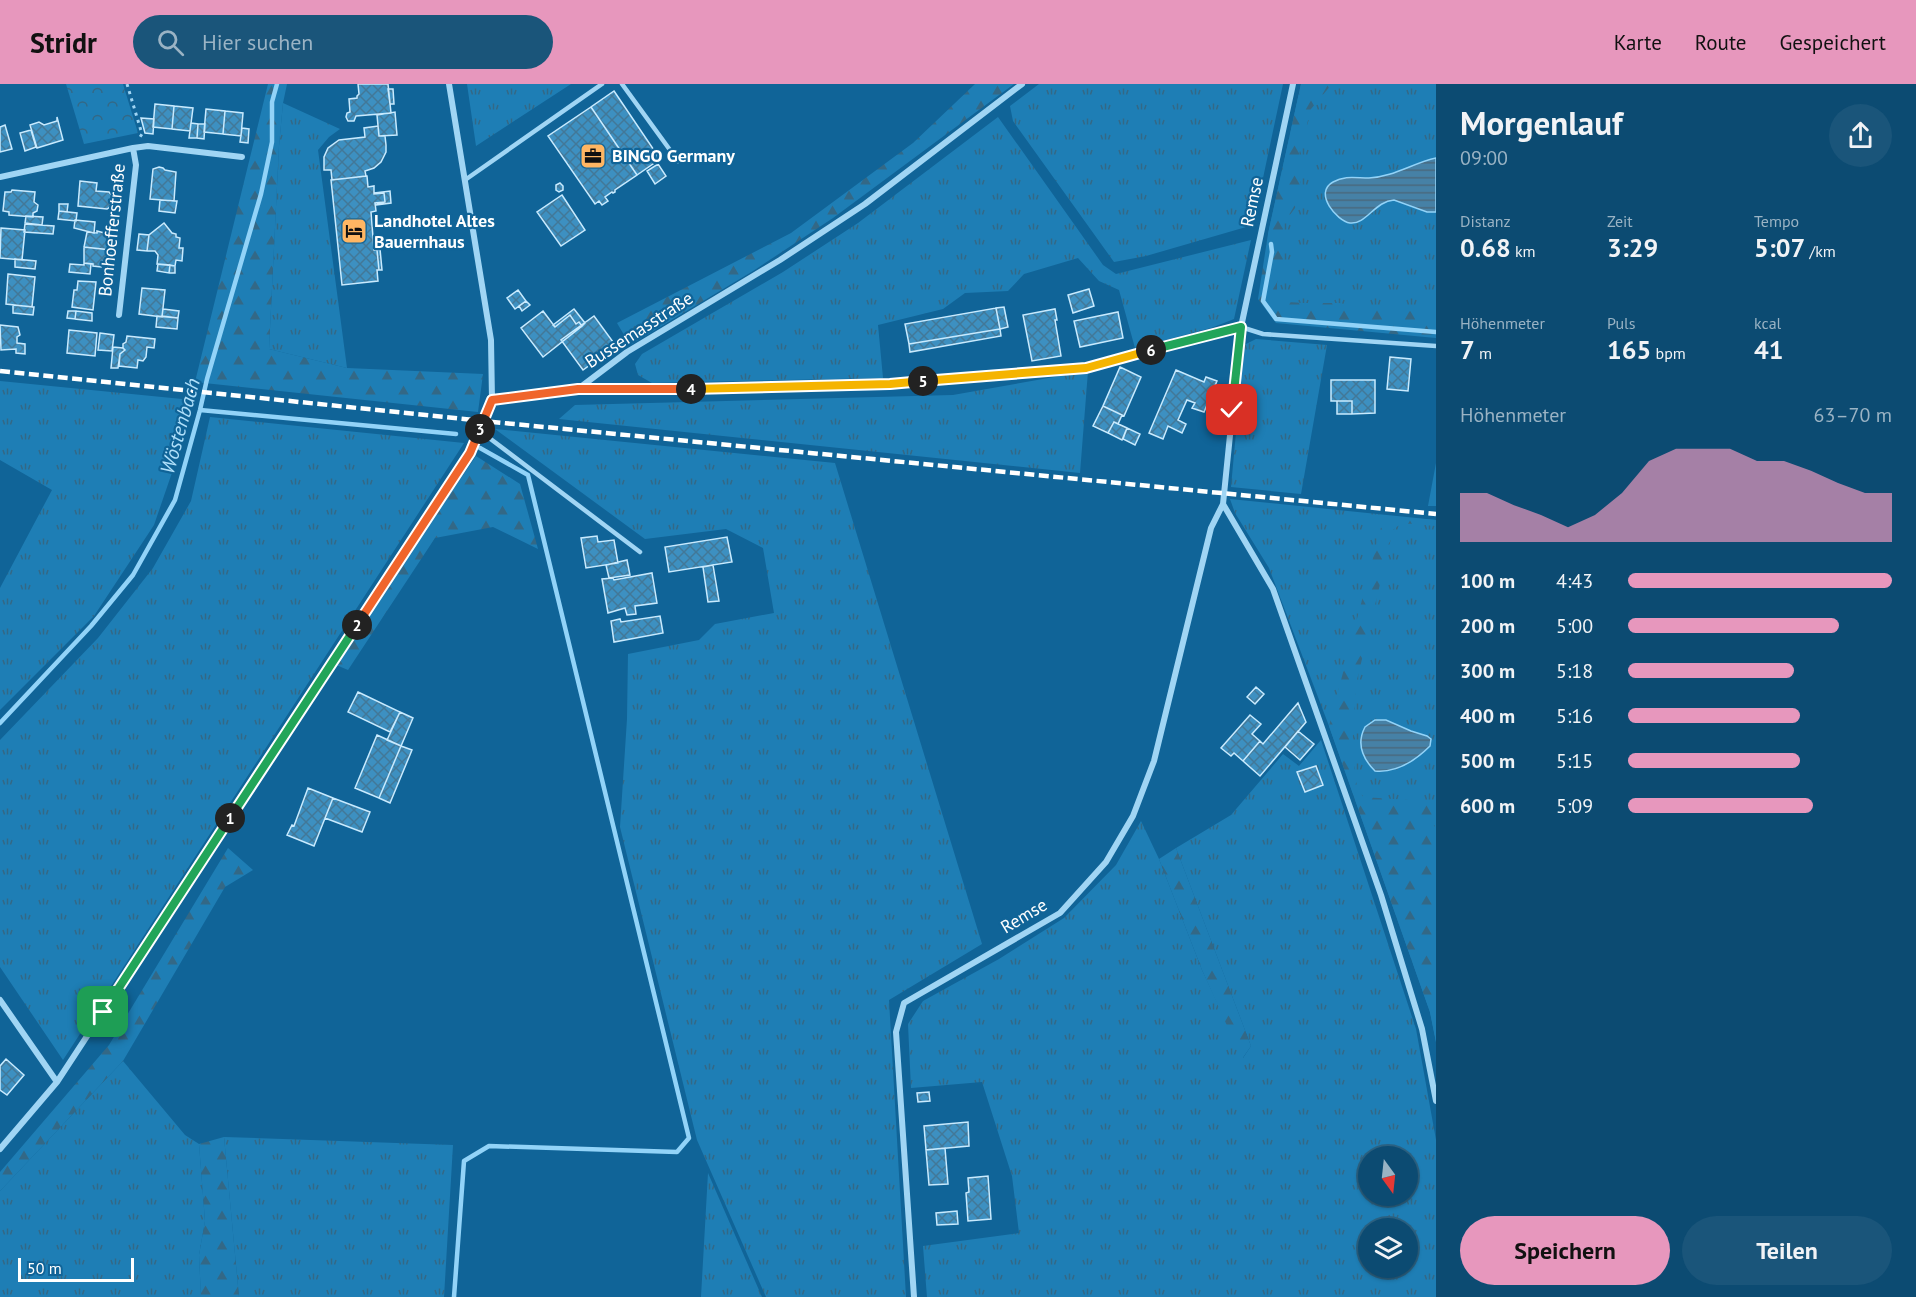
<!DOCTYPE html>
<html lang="de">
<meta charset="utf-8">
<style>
body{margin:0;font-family:"PT Sans",sans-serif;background:#1a557a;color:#f1f3f6;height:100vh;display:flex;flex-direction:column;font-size:22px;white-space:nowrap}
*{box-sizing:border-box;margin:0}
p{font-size:20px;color:#9ab3c4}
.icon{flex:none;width:33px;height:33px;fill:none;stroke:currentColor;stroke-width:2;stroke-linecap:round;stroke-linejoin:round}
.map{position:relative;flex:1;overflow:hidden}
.sheet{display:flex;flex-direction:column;background:#0c4b72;width:480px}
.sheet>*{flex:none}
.needle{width:39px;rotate:165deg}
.controls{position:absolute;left:1358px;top:1062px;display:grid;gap:12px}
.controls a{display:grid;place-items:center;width:60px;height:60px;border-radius:50%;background:#0c4b72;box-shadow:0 2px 4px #0004,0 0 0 2px #2c6384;font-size:30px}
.scale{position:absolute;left:18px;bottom:15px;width:116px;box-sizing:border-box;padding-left:6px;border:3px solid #fff;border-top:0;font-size:16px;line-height:21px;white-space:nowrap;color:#fff;-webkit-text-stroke:4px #106498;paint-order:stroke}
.pin{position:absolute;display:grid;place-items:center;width:51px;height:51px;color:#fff;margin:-26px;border-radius:12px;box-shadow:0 3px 9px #0006}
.km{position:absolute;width:30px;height:30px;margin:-15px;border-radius:50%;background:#222;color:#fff;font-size:16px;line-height:30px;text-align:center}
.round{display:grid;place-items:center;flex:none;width:63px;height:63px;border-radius:32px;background:#1a557a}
.overview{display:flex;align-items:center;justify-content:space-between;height:102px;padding:0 24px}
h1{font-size:33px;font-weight:800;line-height:45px}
.metrics{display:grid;grid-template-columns:repeat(3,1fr);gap:9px;height:102px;padding:6px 24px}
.metrics div{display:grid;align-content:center}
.metrics b{font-size:26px;font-weight:800}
.metrics small{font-size:16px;font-weight:400}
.metrics p{font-size:16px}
.chart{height:168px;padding:12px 24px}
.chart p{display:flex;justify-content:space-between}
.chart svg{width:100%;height:108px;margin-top:6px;fill:#e797bd;opacity:.7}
.cta{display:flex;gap:12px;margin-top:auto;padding:12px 24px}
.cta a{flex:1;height:69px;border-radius:36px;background:#e797bd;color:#111;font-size:24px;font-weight:800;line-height:69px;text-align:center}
.cta a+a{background:#1a557a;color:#f1f3f6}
ul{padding:0 24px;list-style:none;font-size:20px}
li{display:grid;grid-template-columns:96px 72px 1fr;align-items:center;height:45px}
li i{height:15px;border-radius:8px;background:#e797bd}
header{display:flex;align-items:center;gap:36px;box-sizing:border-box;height:84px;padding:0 30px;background:#e797bd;color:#111}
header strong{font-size:28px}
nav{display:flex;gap:33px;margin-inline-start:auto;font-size:21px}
.search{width:420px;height:54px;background:#1a557a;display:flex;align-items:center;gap:15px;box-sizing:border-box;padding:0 21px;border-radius:33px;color:#9ab3c4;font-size:22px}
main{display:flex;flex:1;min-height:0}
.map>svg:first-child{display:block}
.grass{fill:url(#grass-tufts);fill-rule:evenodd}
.forest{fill:url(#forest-firs)}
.park{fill:url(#park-crowns)}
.water{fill:url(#water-rules);stroke:#92d3f8;stroke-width:1.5}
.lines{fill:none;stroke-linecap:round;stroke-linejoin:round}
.stream{stroke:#92d3f8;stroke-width:4.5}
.building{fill:url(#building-cross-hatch);stroke:#c8eafe;stroke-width:1.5}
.path{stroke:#a0d5f4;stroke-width:3;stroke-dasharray:3 4.5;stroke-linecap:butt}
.service{stroke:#a0d5f4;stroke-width:4.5}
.minor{stroke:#a0d5f4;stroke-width:6}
.rail{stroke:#fff;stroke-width:4.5;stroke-dasharray:10 4.5;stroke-linecap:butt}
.split-1-casing{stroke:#fff;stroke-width:12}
.split-2-casing{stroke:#fff;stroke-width:12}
.split-3-casing{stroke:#fff;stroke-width:12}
.split-4-casing{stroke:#fff;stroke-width:12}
.split-5-casing{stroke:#fff;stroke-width:12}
.split-6-casing{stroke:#fff;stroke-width:12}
.split-7-casing{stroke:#fff;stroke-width:12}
.split-1{stroke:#22a559;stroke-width:8}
.split-2{stroke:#22a559;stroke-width:8}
.split-3{stroke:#f0652b;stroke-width:8}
.split-4{stroke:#f0652b;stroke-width:8}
.split-5{stroke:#f5b400;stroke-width:8}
.split-6{stroke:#f5b400;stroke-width:8}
.split-7{stroke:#22a559;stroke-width:8}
.labels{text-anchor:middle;stroke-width:4.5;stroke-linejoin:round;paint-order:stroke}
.poi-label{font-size:18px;font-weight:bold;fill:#fff;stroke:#106498;text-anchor:start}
.street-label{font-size:18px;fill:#fff;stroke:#106498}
.water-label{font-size:20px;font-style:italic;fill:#b0e0fb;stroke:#106498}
</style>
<header>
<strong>Stridr</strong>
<div class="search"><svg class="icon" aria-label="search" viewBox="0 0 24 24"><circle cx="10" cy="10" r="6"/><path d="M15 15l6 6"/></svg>Hier suchen</div>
<nav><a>Karte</a><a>Route</a><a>Gespeichert</a></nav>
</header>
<main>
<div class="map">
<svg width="1436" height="1213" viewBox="0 0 1436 1213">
<defs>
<pattern id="grass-tufts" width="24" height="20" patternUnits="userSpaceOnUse" patternTransform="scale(1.5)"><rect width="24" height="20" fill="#1e7eb5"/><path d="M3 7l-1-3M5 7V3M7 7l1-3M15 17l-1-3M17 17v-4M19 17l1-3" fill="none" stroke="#336886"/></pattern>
<pattern id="forest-firs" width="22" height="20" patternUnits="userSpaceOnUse" patternTransform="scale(1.5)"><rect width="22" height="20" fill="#1e7eb5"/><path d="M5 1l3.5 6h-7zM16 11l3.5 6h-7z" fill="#336886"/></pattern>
<pattern id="park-crowns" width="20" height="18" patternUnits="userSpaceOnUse" patternTransform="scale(1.5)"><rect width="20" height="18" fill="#1e7eb5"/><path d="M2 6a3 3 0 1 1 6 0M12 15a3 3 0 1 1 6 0" fill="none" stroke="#336886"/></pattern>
<pattern id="water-rules" width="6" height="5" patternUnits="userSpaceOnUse" patternTransform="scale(1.5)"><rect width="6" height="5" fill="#4681a6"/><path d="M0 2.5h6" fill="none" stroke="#49697e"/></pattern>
<pattern id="building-cross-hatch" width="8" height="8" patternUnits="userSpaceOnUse" patternTransform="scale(1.5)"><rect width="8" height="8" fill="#3d90c1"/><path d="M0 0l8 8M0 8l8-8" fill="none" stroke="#427898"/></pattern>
</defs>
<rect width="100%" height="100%" fill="#106498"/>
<path class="grass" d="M467,0h104l-95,62z
M1039,0h244l-30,141 -107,31 -32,6 -101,-141 -3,-15z
M1301,0h135v246l-157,-14 -11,-82z
M283,19l57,26 -11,8 -11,13 29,218 -78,-19 10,-203z
M998,33l105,148 13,9 135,-34 -17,79 -23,9 -76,20 -16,-58 -20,-9 -21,-23 -54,16 -16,17 -43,2 -22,16 -65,16 5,53 -231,5 -14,-8 -3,-11 7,-10 141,-82 75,-49z
M1256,255l71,6 -26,149 -70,-7 13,-142z
M1088,287l-8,102 -521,-54 16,-14 378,-10z
M0,297l192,19 -15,58 -23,67 -60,91 -94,94v-122l52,-98 -52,-30z
M210,333l254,26 -401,617 -63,-93v-227l98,-102 55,-70 38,-67z
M495,345l340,34 147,481 -93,56 17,297h-140l-69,-157 -77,-313 7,-108 1,-65 71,-14 16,-16 59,-11 -11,-65 -37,-19 -81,10z
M1230,415l206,21v522l-6,-30 -101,-286 -60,-158 -34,-55z
M1321,656l95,289 20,111v157h-509l-4,-51 96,-13 -7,-57 -30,-94 -71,6 -3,-64 15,-23 76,-42 65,-41 52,-53 25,-44 18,38 43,111 41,88 8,-12 -75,-198 55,-33 52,-61 16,12zM1368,1072h39v40h-39zM1368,1144h39v40h-39z
M123,977l62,74 14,9 6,77 -6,34 2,42h-201v-106z
M224,1053l229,8 -9,152h-205z
M708,1089l54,124h-61z"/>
<path class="forest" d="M268,0h19l-4,19 -4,43 -10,203 78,19 136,6 -5,38 -283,-30z
M975,0h39l-181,134 -80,53 -123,74 -13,-22 174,-90 122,-90z
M1301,0h31l-21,25 -15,57 5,18 -6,24 -11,15 -2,8 2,26 -7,26v9l4,6 7,4 16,1h35l55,9 42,-2v28l-160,-15 -18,-24 10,-65z
M476,372l44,28 18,65 -45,-22 -58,11 -87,132 -14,-6z
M1436,379v43h-8z
M1384,432l52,4v6c-13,0 -34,-7 -43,4l-37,154 -4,65 5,38 6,10 61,4 8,9 4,32v200l-6,-30 -101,-286z
M228,764l25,22 -28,17 -102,174 -123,130v-19l109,-127z
M1176,764l75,198 -9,13 -40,-89 -43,-111z
M224,1053l15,160h-38l-2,-42 6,-34 -6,-77z"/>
<path class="park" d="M66,0h57l15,49 -54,11z"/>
<path class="water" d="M1436,74v54h-9l-33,-12c-19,1 -28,25 -44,23 -13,-2 -37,-30 -17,-41 12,-7 23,-4 36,-4 24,-1 44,-15 67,-20z
M1375,636h11l25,11 16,5 4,3 -1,7c-15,15 -33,27 -55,25 -13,-13 -19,-27 -10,-44z"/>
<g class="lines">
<path class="stream" d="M1271,160l1,8 -9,49 13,18 160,13
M200,326l256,24
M0,639l91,-97 42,-51 42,-75 25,-90 7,-31 54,-185 11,-52v-40l5,-18
M454,1213l10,-136 25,-15 188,6 12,-14 -161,-663 -48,-27"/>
</g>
<path class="building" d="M358,0h30l3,29 -35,3 -2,5h-6l-2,-4 1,-4 3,-1 -1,-13 8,-1v-2l2,-2z
M388,5h5l1,15h-4z
M614,7l46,68 -23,16 -46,-68z
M155,20l19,2 -2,23 -19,-2z
M174,22l19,2 -3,23 -18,-2z
M591,23l46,68 -22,15v2l-2,1 -1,-1 -7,5 3,4 -6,4 -3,-4 -4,3 -47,-68z
M206,25l19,2 -2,23 -19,-2z
M225,27l18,2 -2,23 -18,-2z
M395,28l2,23 -18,1 -2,-21z
M57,33l6,23 -26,8 -7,-23 9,-3 5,3 13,-4z
M141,34l13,1 -1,15 -8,-1z
M191,39l7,1 -1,14h-8z
M198,40h7l-1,15 -7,-1z
M5,41l7,24 -12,3v-25z
M378,42l1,10h6l1,9v7l-5,10 -7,6 -9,3 1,5 -34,4 -1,-10h-7v-13l4,-9 11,-8 26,-3 -1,-9z
M242,44l7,1 -1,14 -8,-1z
M31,46l5,17 -11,4 -5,-18z
M658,80l8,12 -11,8 -8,-13z
M159,83l4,1 2,2 11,2 -2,29 -24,-2 3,-30z
M367,92l1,11 6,-1v8l10,-1 1,9 -10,1 1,8 -5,1 3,38h3l2,20h-2l1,11 -36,4 -11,-105z
M80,97l17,2 -1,8 13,1 4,5v8l-6,4 -29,-3z
M560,99l3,3v4l-4,2 -3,-2v-5z
M12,106l23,2 -1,10 4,3 -1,6 -4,2v4l-24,-2v-3l-6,-1 2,-19h6z
M390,107l1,12 -15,2 9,-3 -1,-9h-10z
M562,111l23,35 -24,16 -24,-34z
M160,116l17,1 -2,12 -16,-2z
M59,120h9l-1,8 -8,-1z
M59,127l18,2 -1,8 -18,-2z
M26,132l17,1 -1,8 -17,-2z
M75,136l20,2 -1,11 -20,-5z
M164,139l8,10 4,1v3l4,1 -1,10h4l-1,13 -6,-1 -1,6 -18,-2 1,-9 -3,-4h-8l2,-16z
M25,140l29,2 -1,8 -29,-2z
M1,144l24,2 -3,30 -22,-2z
M97,147l15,4 -1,15 -27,-3 3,-15 10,1z
M139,150l10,1 -2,16 -10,-1z
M84,163l27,3 -2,16 -8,-1v2l-8,-1v-2l-9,-1z
M380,165l2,21h-3l-2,-20z
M15,175l21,2 -1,8 -20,-2z
M84,179l7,1 -1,10 -21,-2 1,-8 14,1z
M158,180l12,1 -1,8 -12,-2z
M170,181l5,1v7h-6z
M8,190l27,3 -3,30 -26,-3z
M78,197l18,1 -3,28 -21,-3 2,-17h3z
M142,204l23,2 -3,27 -23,-3z
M1089,205l5,17 -21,7 -5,-18z
M518,206l8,11 -11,8 -8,-11z
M526,217l4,4 -8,6 -3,-5z
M13,221l21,2 -1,8 -20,-2z
M1004,223l4,20 -8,2 -4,-21z
M996,224l4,21 -91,15 -4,-20z
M163,225l16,2 -1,7 -16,-2z
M574,225l11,14 -3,3 -3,-4 -3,2 -6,-9 -15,12 -2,-2z
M1055,225l2,11h-2l6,36 -29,5 -9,-46z
M68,227h8l-1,8 -8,-1z
M76,227l16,2v8l-17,-2z
M543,227l12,16 15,-12 6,9 3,-2 3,4 -39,31 -22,-29z
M1118,228l5,26 -43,9 -6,-26z
M157,232l21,2 -1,11 -21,-2z
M594,232l22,30 -33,24 -22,-30z
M0,241l18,2 2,8 -3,2v6l8,1v10l-9,-1v-4l-15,1z
M1000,245l1,7 -91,16 -1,-8z
M69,246l28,3 -2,23 -28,-3z
M100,249l14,2 -2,16 -14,-1z
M127,252l28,3 -1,9 -7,-1 -1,10 -3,4 -5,-1 -1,8 -18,-2 1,-12 5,-4 -2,-2v-4l3,-2z
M113,263l10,1 2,2 -5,4 -2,14h-7z
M1390,273l21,2 -3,32 -21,-2z
M1120,283l21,10 -17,39 -21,-10z
M1176,286l28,12 2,-5 11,4 -13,31 -12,-4 3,-5 -8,-3 -9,20 8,4 -4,9 -14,-7 -5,13 -14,-6z
M1331,296h44v33l-23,1v-13h-21z
M1337,317h15v13h-15z
M1103,322l19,9 -4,9 -4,-2 -6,11 -15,-7z
M1114,338l13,6 -5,12 -14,-7z
M1127,344l13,6 -5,11 -12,-6z
M597,452l1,6 16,-2 4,23 -32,5 -5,-30z
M727,453l5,25 -63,10 -4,-25z
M627,476l3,15 -21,3 -3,-13z
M713,481l6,36 -11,1 -5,-35z
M652,489l5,30 -22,3 1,8 -9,1 -2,-7 -17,5 -6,-34 11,-1 1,2z
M660,532l3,17 -49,9 -3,-21 9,-2 1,3z
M1256,603l8,7 -9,10 -8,-7z
M358,608l42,20 -10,20 -42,-20z
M1298,619l8,19 -46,54 -17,-15 17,-20 3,3z
M400,628l13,6 -12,28 -14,-6z
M1250,631l11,9 -9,10 8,7 -17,20 -9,-8 -3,3 -10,-8z
M1298,647l16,13 -14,16 -15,-13z
M377,651l24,11 -22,52 -24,-10z
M401,662l11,4 -22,53 -11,-5z
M1316,682l7,19 -18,7 -8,-20z
M308,704l25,10 -19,48 -27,-11 5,-10 2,1z
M333,714l37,14 -8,20 -37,-14z
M6,975l18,16 -17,20 -7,-5v-24z
M929,1008l1,9 -12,1 -1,-9z
M968,1038l1,24 -43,4 -2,-24z
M945,1064l3,36 -19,1 -3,-35z
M988,1092l3,43 -23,2 -2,-28 3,-1 -1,-14z
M957,1127l1,13 -21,1 -1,-12z"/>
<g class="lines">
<path class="path" d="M127,0l15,50 -2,3"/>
<path class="service" d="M622,0l56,77
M465,96l137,-96
M1241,243l22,7 173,12
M480,347l160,121"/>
<path class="minor" d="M133,64l15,-2 94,11
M0,93l133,-29 3,17 -17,150
M578,305l49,-37 153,-92 85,-56 157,-120
M492,316l86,-11 85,1 227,-6 195,-16 156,-41
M1223,420l50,85 108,306 41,134 14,72
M0,916l57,82
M0,1065l57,-67 412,-629 23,-53 -1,-60 -42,-256
M914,1213l-18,-265 8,-29 156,-90 46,-51 27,-46 21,-55 57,-233 12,-24 18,-177 52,-243"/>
<path class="rail" d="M0,287l483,50 953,93"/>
</g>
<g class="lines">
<g class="split-1-casing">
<path id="split-1" d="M103,928l127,-194"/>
</g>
<g class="split-2-casing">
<path id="split-2" d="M230,734l127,-193"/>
</g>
<g class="split-3-casing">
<path id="split-3" d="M357,541l113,-172 10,-24"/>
</g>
<g class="split-4-casing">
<path id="split-4" d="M480,345l12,-29 86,-11h113"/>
</g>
<g class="split-5-casing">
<path id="split-5" d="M691,305l199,-5 33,-3"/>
</g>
<g class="split-6-casing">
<path id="split-6" d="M923,297l163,-13 65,-18"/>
</g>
<g class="split-7-casing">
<path id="split-7" d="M1151,266l90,-23 -9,83"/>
</g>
<use href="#split-1" class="split-1"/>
<use href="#split-2" class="split-2"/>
<use href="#split-3" class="split-3"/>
<use href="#split-4" class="split-4"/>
<use href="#split-5" class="split-5"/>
<use href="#split-6" class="split-6"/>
<use href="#split-7" class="split-7"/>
</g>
<defs>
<g id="office-square" transform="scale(1.35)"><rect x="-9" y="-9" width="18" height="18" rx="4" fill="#ffb663" stroke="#106498"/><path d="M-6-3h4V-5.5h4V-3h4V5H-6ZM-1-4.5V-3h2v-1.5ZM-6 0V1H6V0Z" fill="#111"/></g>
<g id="hotel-square" transform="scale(1.35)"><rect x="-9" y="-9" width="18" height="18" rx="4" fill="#ffb663" stroke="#106498"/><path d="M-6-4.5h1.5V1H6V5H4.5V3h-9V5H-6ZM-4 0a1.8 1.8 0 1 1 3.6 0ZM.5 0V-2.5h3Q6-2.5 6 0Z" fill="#111"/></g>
</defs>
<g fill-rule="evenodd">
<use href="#office-square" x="593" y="72"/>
<use href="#hotel-square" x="354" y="147"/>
</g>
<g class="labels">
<g class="poi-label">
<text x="612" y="78">BINGO Germany</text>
<text x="374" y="143">Landhotel Altes<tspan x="374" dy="21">Bauernhaus</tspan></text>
</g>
<g class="street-label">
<text transform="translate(1252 118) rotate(-78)" y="6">Remse</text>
<text transform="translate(112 146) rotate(-84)" y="6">Bonhoefferstraße</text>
<text transform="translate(639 246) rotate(-33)" y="6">Bussemasstraße</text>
<text transform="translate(1024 832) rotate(-31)" y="6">Remse</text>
</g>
<g class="water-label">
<text transform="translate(180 342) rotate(-74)" y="7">Wöstenbach</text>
</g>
</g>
</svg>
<div class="controls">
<a><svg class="needle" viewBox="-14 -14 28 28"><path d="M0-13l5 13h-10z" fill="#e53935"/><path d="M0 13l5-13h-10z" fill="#9ab3c4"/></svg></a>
<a><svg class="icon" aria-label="layers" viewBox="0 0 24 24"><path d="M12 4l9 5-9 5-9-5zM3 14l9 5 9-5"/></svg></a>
</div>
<div class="scale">50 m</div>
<div class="pin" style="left:103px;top:928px;background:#1e9e55"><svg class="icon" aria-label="arrive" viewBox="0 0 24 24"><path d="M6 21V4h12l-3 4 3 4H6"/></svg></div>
<div class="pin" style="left:1232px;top:326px;background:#d93025"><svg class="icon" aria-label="check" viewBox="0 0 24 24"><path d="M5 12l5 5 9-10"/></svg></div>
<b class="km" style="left:230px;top:734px">1</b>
<b class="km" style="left:357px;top:541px">2</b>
<b class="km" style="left:480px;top:345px">3</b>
<b class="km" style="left:691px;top:305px">4</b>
<b class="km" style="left:923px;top:297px">5</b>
<b class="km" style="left:1151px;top:266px">6</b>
</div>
<section class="sheet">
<div class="overview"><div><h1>Morgenlauf</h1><p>09:00</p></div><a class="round"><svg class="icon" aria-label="share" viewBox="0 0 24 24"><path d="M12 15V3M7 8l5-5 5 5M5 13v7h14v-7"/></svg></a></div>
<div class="metrics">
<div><p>Distanz</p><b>0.68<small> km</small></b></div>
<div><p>Zeit</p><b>3:29</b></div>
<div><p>Tempo</p><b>5:07<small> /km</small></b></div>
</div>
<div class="metrics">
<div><p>Höhenmeter</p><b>7<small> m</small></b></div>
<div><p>Puls</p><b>165<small> bpm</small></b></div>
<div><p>kcal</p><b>41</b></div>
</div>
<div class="chart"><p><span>Höhenmeter</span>63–70 m</p>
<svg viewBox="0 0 160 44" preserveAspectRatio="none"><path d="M0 44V24L10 24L20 29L30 33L40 38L50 33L60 24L70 11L80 6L90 6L100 6L110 11L120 11L130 15L140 20L150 24L160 24V44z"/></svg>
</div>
<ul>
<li><b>100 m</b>4:43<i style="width:100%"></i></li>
<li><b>200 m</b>5:00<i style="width:80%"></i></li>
<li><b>300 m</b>5:18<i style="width:63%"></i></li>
<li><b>400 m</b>5:16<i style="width:65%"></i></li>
<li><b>500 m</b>5:15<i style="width:65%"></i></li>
<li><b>600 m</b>5:09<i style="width:70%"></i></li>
</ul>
<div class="cta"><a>Speichern</a><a>Teilen</a></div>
</section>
</main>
